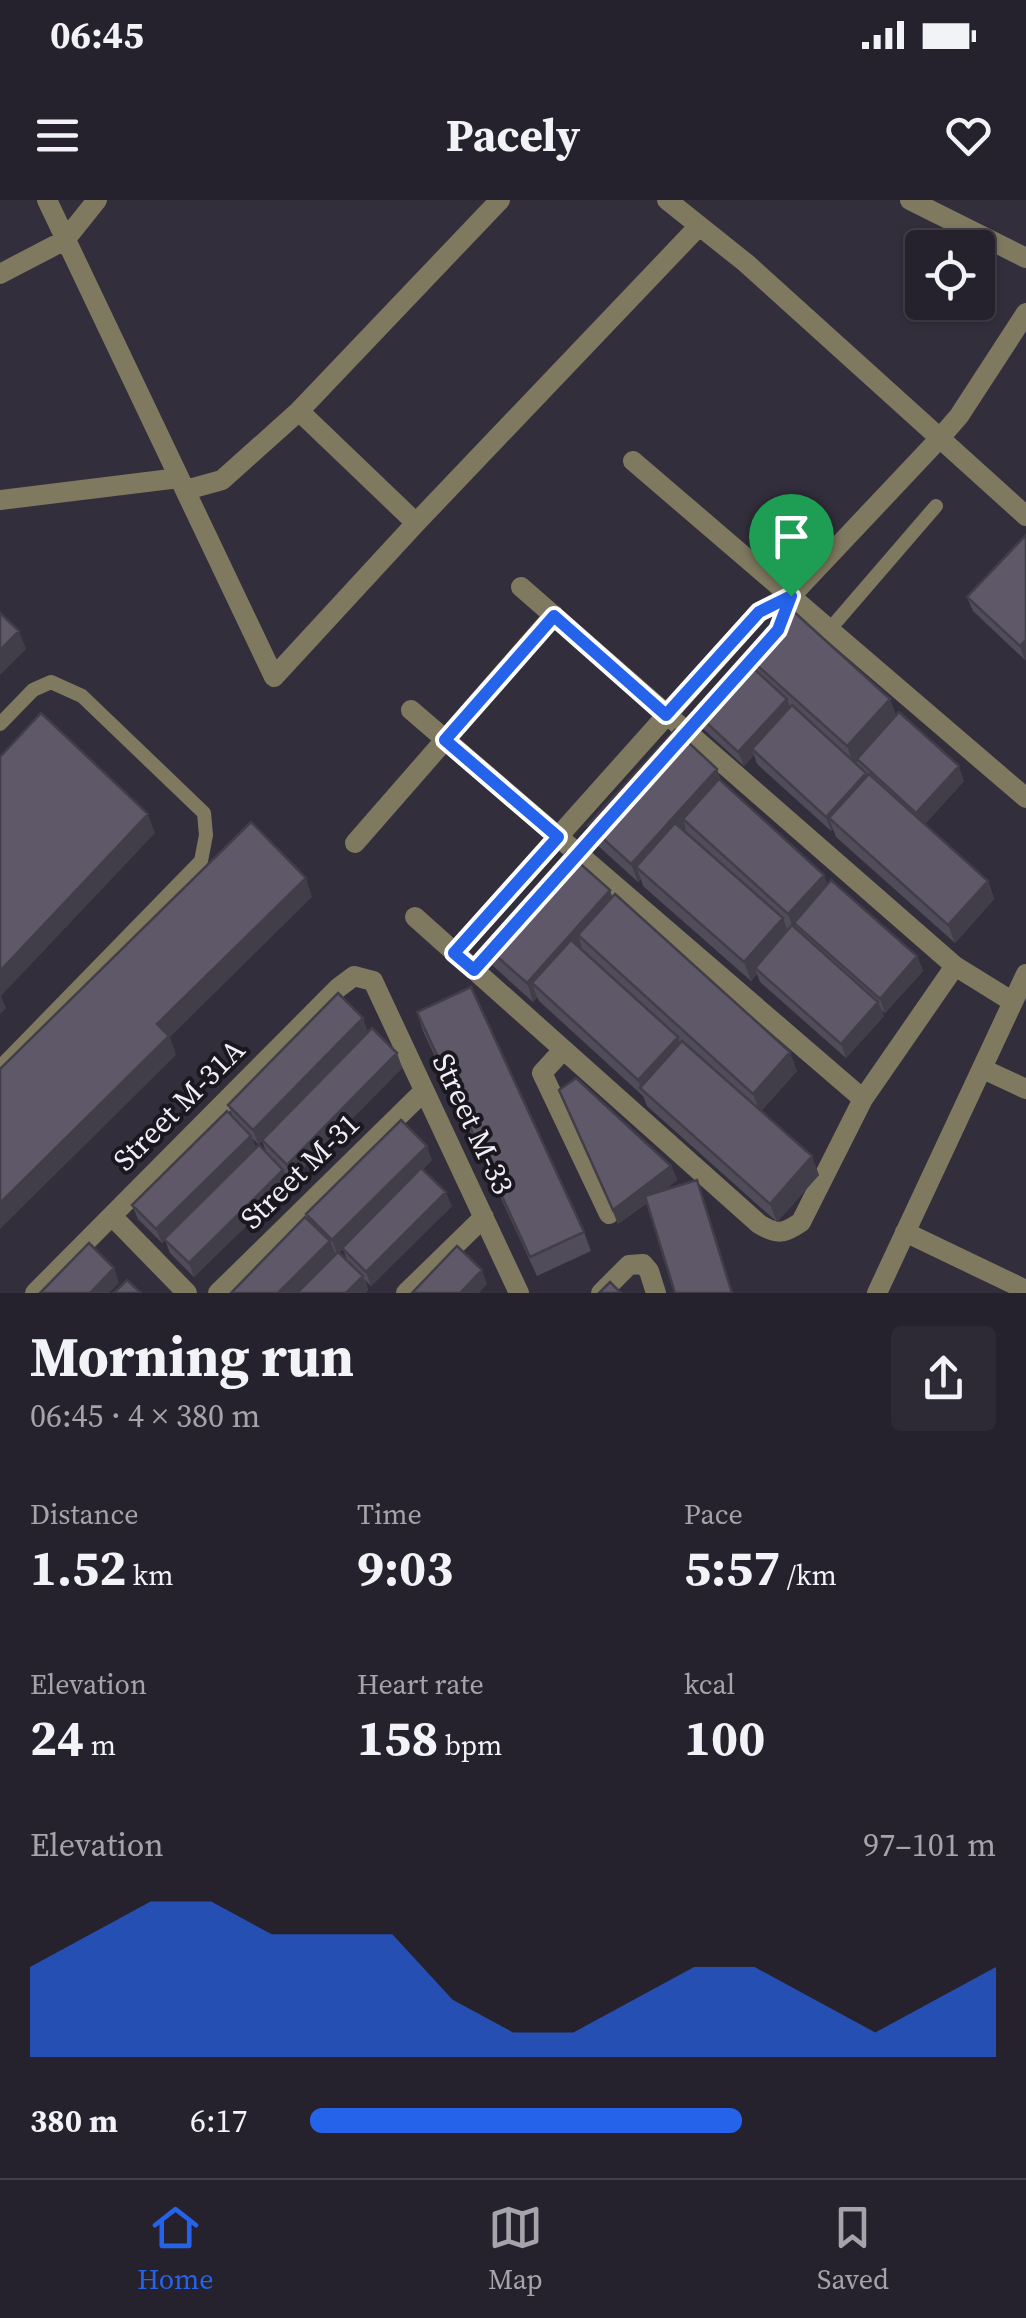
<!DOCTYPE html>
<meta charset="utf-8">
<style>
body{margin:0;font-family:"Source Serif 4",serif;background:#2e2a35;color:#f1f3f6;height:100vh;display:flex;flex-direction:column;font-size:38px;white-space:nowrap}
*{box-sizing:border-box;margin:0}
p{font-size:32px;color:#a4a4aa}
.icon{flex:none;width:55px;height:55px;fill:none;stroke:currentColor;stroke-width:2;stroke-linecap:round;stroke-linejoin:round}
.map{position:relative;height:1093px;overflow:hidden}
.panel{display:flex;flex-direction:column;background:#26222d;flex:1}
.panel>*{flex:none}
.controls{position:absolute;left:905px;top:30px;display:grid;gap:20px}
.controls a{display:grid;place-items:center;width:90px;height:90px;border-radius:10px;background:#26222d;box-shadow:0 2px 8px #0004,0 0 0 2px #423f49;font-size:50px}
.pin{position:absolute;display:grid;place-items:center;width:85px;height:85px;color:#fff;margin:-102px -42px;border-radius:50% 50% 50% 0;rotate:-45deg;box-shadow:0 0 10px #0007}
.pin .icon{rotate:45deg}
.round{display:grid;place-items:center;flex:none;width:105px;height:105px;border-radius:10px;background:#2e2a35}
.summary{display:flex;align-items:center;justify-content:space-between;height:170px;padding:0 30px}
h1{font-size:55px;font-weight:700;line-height:75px}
.stats{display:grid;grid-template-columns:repeat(3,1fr);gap:15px;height:170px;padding:10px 30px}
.stats div{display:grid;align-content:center}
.stats b{font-size:50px;font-weight:700}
.stats small{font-size:28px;font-weight:400}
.stats p{font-size:28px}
.chart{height:280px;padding:20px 30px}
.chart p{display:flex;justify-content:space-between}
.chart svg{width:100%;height:180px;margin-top:10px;fill:#2563eb;opacity:.7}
ul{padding:0 30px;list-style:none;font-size:32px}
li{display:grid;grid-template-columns:160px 120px 1fr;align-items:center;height:75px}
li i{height:25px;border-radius:12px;background:#2563eb}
.status{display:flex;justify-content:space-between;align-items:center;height:70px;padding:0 50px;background:#26222d;direction:ltr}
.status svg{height:28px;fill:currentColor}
header{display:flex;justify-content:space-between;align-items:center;height:130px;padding:0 30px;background:#26222d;font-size:45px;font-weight:700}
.tab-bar{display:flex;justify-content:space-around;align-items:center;height:140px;border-top:2px solid #423f49;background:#26222d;font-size:28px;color:#a4a4aa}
.tab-bar a{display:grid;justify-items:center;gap:5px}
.tab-bar .on{color:#2563eb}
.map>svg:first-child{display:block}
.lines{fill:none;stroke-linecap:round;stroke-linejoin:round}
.lane{stroke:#7f7960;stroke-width:14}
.street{stroke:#7f7960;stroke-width:20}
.wall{fill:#514c59;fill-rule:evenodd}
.shaded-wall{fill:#423e49}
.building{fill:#5e5868;stroke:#423e49;stroke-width:2.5}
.route-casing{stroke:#fff;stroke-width:20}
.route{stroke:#2563eb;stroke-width:12}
.labels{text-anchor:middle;stroke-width:8;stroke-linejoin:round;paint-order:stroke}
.street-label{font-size:30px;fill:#f2eef7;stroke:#1a171e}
</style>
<div class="status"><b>06:45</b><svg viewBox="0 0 49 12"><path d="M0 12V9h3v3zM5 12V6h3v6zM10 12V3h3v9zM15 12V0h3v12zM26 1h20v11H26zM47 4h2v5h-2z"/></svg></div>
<header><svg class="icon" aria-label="menu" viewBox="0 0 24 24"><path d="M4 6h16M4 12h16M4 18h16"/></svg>Pacely<svg class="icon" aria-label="heart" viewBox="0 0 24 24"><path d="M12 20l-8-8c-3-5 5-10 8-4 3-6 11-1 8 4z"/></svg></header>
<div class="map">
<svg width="1026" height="1093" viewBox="0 0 1026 1093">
<rect width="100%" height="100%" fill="#332e3c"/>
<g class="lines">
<path class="lane" d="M830,429l106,-123
M0,524l33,-34 18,-8 31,14 122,117 2,22 -5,26 -201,206"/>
<path class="street" d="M47,0l227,477 142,-154 283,-297
M667,0l79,63 280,253
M910,0l116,58
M0,74l65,-34 32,-40
M299,211l117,112
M633,261l393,337
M186,290l36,-10 77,-69 201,-211
M0,300l179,-22
M521,387l434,379 58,36
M411,510l452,389
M355,643l199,-228
M415,717l344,307c18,11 25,10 42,-2l62,-123 92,-133
M454,753l305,-341 32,-16 148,-157 20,-23 67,-103
M563,850l-21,23 67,141
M983,869l43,20
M112,1016l75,77
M905,1032l121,58
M35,1093l303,-305 16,-12 19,5 146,312
M218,1093l206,-202
M406,1093l78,-76
M601,1093l28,-28 14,-1 6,7 7,22
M877,1093l149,-319"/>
</g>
<path class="wall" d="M1026,335l-1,125 -52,-49 -6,-14z
M749,458l147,58 68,65 -39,43 63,57 6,18 -39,44 -119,-106 -3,-8 -2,2 -74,-67 -3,-9 -10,11 -44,-40 -5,-14 58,-44z
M721,581l107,103 89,72 6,15 -38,42 -4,-3 3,6 -38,42 -86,-76 -3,-8 -6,7 -108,-95 -2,-7 -3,3 -43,-39 -7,-18z
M612,697l185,174 -36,40 58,64 -42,47 -130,-116 -4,-10 -104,-95 -2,-4 -4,5 -42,-38 -7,-19z
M417,812l167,220 7,19 -54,25 -114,-245z
M368,832l29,21 5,15 -110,112 -8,-8 5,12 -95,93 -24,-24 -5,-13 -3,3 -24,-24 -6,-14 100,-90 -4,-10zM252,938l6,6 4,-3 4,10 -10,-3z
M559,890l112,76 6,14 -14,11 34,-11 6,18 -56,5 -29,21z
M432,960l-9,9 29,37 -81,80 -6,-6 3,10 -3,3h-134l78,-73 -3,-6zM343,1049l4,11 -8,-8z"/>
<path class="shaded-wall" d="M19,431l7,18 -26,26v-25z
M1026,440v19l-1,1 -5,-14z
M787,499l5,14 -40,36 2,6 -10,11 -6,-14z
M890,499l7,18 -43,48 -7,-19z
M959,566l5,15 -43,47 -5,-15z
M717,569l7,19 -41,31 3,10 -41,46 -9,-8 5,12 -3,3 -7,-18z
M866,573l5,14 -42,31 4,11 -2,2 -5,-14z
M148,614l7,19 -154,163 5,12 -6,6v-43z
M824,675l7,18 -37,30 3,8 -2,2 -7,-19z
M306,678l6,19 -142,140 6,18 -176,174v-26l157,-179z
M988,681l6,18 -39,44 -7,-18z
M610,690l6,19 -38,26 4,12 -40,45 -10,-9 5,14 -4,5 -6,-19z
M783,718l7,19 -35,31 2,6 -6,7 -7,-19z
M917,756l6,15 -38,42 -5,-14z
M878,802l6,14 -38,42 -5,-14z
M363,818l5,14 -110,112 -5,-14z
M678,837l6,18 -42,35 -4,-10z
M790,852l7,19 -37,41 -7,-18z
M397,853l5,15 -110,112 -5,-15z
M251,936l5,14 -94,93 -6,-14z
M427,946l5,14 -95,94 -5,-14z
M812,956l7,19 -42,47 -7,-18z
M671,966l6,14 -59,44 -5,-14z
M283,970l6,14 -95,93 -5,-14z
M446,992l6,14 -81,80 -5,-14z
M330,1041l6,14 -38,38h-20z
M114,1068l5,15 -10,10h-19z
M482,1070l5,14 -8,9h-19z
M363,1076l5,14 -3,3h-19z"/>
<path class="building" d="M1026,335v105l-6,6 -53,-49z
M792,410l98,89 -43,47 -98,-88z
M0,413l19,18 -19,19z
M743,459l44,40 -49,53 -43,-40z
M792,505l74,68 -40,44 -74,-68z
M899,512l60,54 -43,47 -59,-54z
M41,513l107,101 -148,157v-214z
M675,530l42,39 -86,95 -43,-39z
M869,574l119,107 -40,44 -119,-107z
M719,579l105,96 -36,39 -105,-95z
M251,622l55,56 -149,146 12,12 -169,167v-134z
M675,623l108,95 -39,44 -108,-95z
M567,652l43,38 -83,93 -43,-38z
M831,680l86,76 -37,43 -86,-76z
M615,694l175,158 -37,42 -175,-159z
M792,725l86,77 -37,42 -86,-76z
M571,740l107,97 -40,43 -106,-97z
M471,787l113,245 -54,25 -113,-245z
M338,793l25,25 -110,112 -25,-25z
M372,828l25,25 -110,112 -25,-25z
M682,841l130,115 -42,48 -130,-116z
M576,878l95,88 -58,44 -54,-120z
M227,911l24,25 -95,93 -24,-24z
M401,920l26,26 -95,94 -26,-26z
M259,945l24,25 -94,93 -25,-24z
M421,968l25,24 -80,80 -24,-24z
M697,980l35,113h-57l-30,-97z
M305,1017l25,24 -52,52h-47z
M89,1043l25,25 -24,25h-50z
M457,1046l25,24 -22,23h-48z
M338,1052l25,24 -17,17h-49z
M127,1080l14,13h-27z
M610,1082l11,11h-22z"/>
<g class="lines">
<g class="route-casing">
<path id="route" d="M791,396l-13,34 -304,340 -20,-17 104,-116 -113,-97 109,-124 112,99 93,-103z"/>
</g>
<use href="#route" class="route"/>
</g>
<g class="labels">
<g class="street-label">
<text transform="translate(179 905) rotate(-45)" y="10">Street M-31A</text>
<text transform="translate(473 924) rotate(65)" y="10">Street M-33</text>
<text transform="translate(300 971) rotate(-44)" y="10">Street M-31</text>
</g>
</g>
</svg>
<div class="controls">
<a><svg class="icon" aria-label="locate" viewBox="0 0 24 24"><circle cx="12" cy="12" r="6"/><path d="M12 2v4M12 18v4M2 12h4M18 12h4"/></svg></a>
</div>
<div class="pin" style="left:791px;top:396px;background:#1e9e55"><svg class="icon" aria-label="arrive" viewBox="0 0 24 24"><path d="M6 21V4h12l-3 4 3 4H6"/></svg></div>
</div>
<section class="panel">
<div class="summary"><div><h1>Morning run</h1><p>06:45 · 4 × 380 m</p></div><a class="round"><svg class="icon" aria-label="share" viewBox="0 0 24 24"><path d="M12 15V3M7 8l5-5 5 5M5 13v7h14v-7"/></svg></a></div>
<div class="stats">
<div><p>Distance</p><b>1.52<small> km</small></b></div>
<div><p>Time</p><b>9:03</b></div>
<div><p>Pace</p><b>5:57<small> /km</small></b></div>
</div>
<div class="stats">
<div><p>Elevation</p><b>24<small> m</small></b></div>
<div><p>Heart rate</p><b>158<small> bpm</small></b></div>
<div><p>kcal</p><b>100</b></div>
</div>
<div class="chart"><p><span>Elevation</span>97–101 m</p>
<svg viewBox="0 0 160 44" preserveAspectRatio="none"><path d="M0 44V22L10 14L20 6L30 6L40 14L50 14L60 14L70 30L80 38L90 38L100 30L110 22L120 22L130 30L140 38L150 30L160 22V44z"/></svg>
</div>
<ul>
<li><b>380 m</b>6:17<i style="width:63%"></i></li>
</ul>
</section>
<nav class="tab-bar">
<a class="on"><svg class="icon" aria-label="home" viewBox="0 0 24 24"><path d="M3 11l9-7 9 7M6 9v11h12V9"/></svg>Home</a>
<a><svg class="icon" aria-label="map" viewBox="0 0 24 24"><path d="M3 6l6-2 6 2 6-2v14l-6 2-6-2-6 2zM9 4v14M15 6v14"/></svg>Map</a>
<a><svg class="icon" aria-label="saved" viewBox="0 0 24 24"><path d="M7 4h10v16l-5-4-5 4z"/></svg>Saved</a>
</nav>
